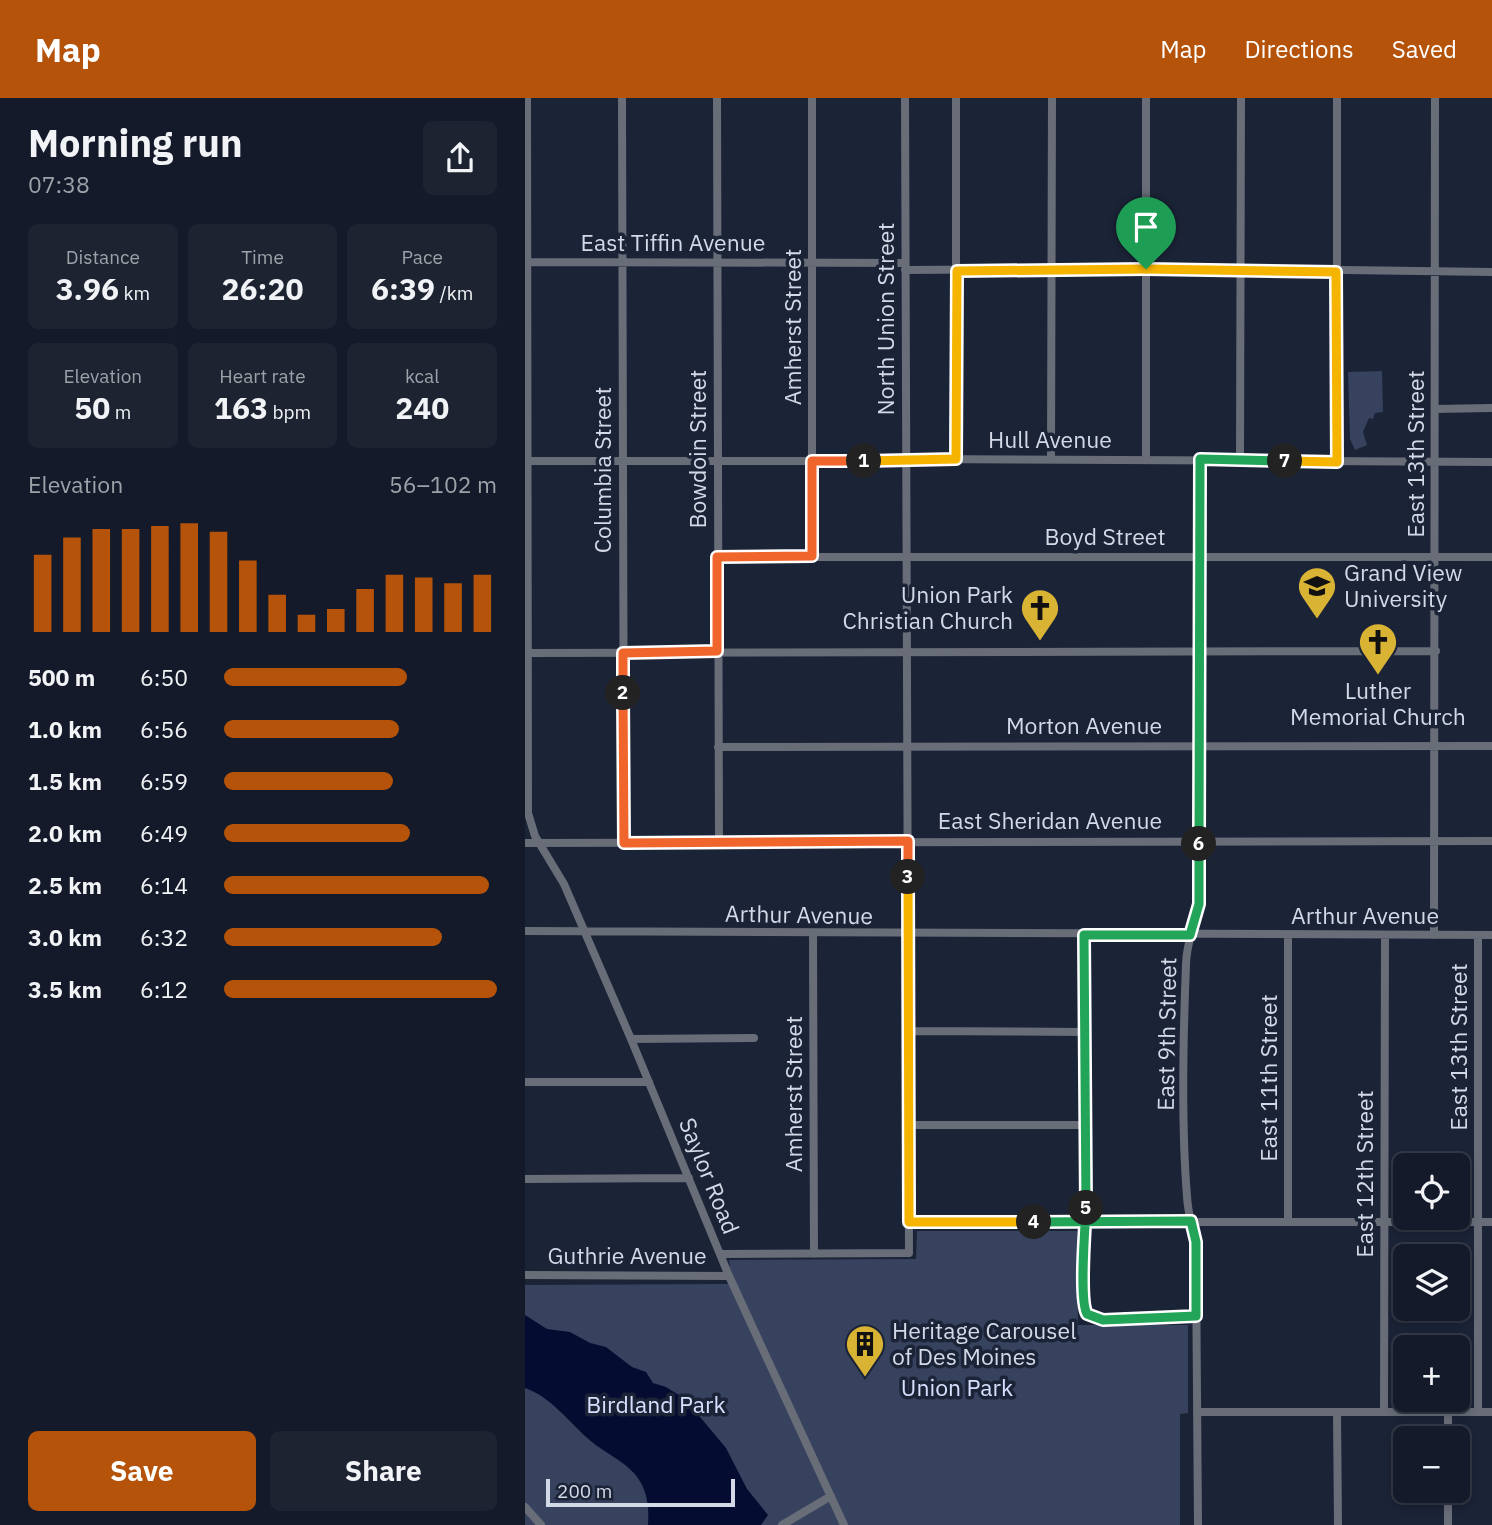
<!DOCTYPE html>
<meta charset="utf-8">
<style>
body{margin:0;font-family:"IBM Plex Sans",sans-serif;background:#1d2331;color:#f1f3f6;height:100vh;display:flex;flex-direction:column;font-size:26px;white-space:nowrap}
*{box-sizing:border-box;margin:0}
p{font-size:23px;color:#9da1a8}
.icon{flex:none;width:38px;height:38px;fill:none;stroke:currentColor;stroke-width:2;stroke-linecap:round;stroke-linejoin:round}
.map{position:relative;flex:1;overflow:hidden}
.side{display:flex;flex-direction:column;background:#141a29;width:525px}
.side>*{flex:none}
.fabs{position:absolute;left:868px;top:1055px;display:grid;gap:14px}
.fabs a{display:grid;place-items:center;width:77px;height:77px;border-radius:10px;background:#141a29;box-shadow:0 4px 10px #0003,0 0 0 2px #333846;font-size:35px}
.scale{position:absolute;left:21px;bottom:18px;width:189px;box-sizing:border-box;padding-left:7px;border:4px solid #d3d9e7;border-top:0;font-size:19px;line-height:24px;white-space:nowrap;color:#d3d9e7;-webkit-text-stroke:5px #1b2337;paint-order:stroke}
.pin{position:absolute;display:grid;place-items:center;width:60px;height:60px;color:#fff;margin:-72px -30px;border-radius:50% 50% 50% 0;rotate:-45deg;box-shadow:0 0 7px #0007}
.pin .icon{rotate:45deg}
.km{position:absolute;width:35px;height:35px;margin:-18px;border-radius:50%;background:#222;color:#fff;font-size:19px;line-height:35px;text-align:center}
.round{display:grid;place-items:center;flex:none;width:74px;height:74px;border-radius:10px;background:#1d2331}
.head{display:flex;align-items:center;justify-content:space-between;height:119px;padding:0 28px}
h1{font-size:38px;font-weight:700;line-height:52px}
.stats{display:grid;grid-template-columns:repeat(3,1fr);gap:10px;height:119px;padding:7px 28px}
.stats div{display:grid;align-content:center;border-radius:10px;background:#1d2331;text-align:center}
.stats b{font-size:30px;font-weight:700}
.stats small{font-size:19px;font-weight:400}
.stats p{font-size:19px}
.chart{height:196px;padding:14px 28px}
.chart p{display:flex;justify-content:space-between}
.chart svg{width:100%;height:126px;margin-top:7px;stroke:#b45309;stroke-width:6}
.primary-button{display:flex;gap:14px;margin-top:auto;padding:14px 28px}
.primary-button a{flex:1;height:80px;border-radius:10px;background:#b45309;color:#fff;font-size:28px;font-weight:700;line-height:80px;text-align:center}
.primary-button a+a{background:#1d2331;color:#f1f3f6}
ul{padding:0 28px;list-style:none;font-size:23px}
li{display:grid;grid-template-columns:112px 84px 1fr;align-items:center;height:52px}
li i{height:18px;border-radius:9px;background:#b45309}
header{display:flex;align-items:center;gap:42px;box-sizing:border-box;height:98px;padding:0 35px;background:#b45309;color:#fff}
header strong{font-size:33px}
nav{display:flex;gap:38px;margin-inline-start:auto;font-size:24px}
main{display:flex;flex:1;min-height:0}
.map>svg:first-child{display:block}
.green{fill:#37425e}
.water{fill:#050c32}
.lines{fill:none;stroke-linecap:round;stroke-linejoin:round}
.minor{stroke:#686d78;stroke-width:8}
.split-1-casing{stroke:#fff;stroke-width:14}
.split-2-casing{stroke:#fff;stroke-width:14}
.split-3-casing{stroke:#fff;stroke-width:14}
.split-4-casing{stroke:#fff;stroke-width:14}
.split-5-casing{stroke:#fff;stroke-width:14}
.split-6-casing{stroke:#fff;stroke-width:14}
.split-7-casing{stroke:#fff;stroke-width:14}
.split-8-casing{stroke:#fff;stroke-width:14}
.split-1{stroke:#f5b400;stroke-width:9}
.split-2{stroke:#f0652b;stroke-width:9}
.split-3{stroke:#f0652b;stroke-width:9}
.split-4{stroke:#f5b400;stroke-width:9}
.split-5{stroke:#22a559;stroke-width:9}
.split-6{stroke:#22a559;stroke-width:9}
.split-7{stroke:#22a559;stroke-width:9}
.split-8{stroke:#f5b400;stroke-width:9}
.labels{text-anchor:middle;stroke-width:7;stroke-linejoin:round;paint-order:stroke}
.street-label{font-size:23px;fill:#d3d9e7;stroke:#1b2337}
.poi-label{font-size:23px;fill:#d3d9e7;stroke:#1b2337;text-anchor:start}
.park-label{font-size:23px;fill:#d4e0fd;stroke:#1b2337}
</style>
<header>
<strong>Map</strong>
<nav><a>Map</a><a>Directions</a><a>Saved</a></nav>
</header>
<main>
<section class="side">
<div class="head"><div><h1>Morning run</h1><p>07:38</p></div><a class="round"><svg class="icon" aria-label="share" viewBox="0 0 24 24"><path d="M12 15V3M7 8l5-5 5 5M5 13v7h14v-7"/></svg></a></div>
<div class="stats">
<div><p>Distance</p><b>3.96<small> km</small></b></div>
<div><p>Time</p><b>26:20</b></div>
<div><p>Pace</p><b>6:39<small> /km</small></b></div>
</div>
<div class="stats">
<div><p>Elevation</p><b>50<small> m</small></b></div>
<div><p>Heart rate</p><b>163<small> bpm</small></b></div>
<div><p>kcal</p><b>240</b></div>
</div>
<div class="chart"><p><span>Elevation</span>56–102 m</p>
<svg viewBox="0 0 160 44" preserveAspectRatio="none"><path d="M5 44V17M15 44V11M25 44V8M35 44V8M45 44V7M55 44V6M65 44V9M75 44V19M85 44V31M95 44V38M105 44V36M115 44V29M125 44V24M135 44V25M145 44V27M155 44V24"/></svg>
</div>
<ul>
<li><b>500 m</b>6:50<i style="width:67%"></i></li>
<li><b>1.0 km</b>6:56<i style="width:64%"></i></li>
<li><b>1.5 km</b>6:59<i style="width:62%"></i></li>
<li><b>2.0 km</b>6:49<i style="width:68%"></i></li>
<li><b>2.5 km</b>6:14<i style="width:97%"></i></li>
<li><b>3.0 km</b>6:32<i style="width:80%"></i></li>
<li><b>3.5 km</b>6:12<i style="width:100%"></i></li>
</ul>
<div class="primary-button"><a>Save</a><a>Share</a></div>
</section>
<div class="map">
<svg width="967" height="1427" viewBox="0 0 967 1427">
<rect width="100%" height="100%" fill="#1b2337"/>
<path class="green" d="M857,273l1,41 -8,1 -2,6 -4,-1 -6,14 4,13 -12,5 -5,-11 -2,-67z
M392,1133h160l1,94h110v88l-8,1v111h-655v-240l201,-1 6,-2 -3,-22 187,-1z"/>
<path class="water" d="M0,1217l22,14 23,3 20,11 16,4 26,20 14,5 7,11 13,4 19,12 41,49 21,41 21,26 -7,10h-113c1,-15 0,-29 -7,-42 -10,-19 -33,-28 -49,-41 -22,-18 -40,-45 -67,-54z"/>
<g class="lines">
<path class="minor" d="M2,0l1,715 7,23 29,48 67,155 98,237 115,249
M97,0l2,745
M192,0l2,745
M431,0v361
M621,0v361
M0,164l380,1
M380,172l288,-2 299,4
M910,311l57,-1
M526,361l1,-361
M0,363h370l20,-2 577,3
M715,363l1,-363
M812,364v-364
M287,458v-458
M192,459h775
M2,555l909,-2
M193,649l774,-1
M0,745l967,-2
M0,833l967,4
M288,837l1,319
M559,837l2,313 -3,59 9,10 11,2 93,-3
M763,837v287
M909,837l1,-837
M953,837v477
M384,933l176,1
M106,941l123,-1
M0,984h124
M384,1027h177
M0,1081l164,-1
M385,1124h582
M195,1156l189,-1 -4,-1155
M0,1177l204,1
M672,1314h295
M812,1314l1,113
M859,1314l1,-477
M923,1314v26
M923,1393v34
M0,1409l16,18
M257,1427l49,-29
M673,1427l-2,-265c0,-23 -8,-42 -9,-64 -6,-73 -4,-157 -1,-231 0,-26 13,-48 14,-74v-432"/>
</g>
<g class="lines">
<g class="split-1-casing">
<path id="split-1" d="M339,363l92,-2 1,-188 189,-2"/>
</g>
<g class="split-2-casing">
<path id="split-2" d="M98,595v-40l94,-2v-94l95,-1v-95h52"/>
</g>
<g class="split-3-casing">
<path id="split-3" d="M98,595l1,150 284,-2v36"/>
</g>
<g class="split-4-casing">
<path id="split-4" d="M383,779l1,345h125"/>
</g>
<g class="split-5-casing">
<path id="split-5" d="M509,1124l157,-1 5,21v74l-93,4 -16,-6c-8,-14 -2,-85 -1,-106"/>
</g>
<g class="split-6-casing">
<path id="split-6" d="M561,1110l-2,-273h106l9,-31v-60"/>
</g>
<g class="split-7-casing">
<path id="split-7" d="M674,746l1,-385 85,2"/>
</g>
<g class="split-8-casing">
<path id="split-8" d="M621,171l190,3 1,190 -52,-1"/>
</g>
<use href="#split-1" class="split-1"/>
<use href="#split-2" class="split-2"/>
<use href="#split-3" class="split-3"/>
<use href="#split-4" class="split-4"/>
<use href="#split-5" class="split-5"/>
<use href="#split-6" class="split-6"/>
<use href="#split-7" class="split-7"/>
<use href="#split-8" class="split-8"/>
</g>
<defs>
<g id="university-pin" transform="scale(2.0125)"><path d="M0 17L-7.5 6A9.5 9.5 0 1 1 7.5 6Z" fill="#d9b334" stroke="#1b2337"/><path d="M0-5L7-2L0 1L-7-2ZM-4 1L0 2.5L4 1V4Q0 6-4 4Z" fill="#111"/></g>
<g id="church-pin" transform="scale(2.0125)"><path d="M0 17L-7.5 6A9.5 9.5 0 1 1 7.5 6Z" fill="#d9b334" stroke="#1b2337"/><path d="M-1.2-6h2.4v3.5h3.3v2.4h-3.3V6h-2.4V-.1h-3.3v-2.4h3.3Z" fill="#111"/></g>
<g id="building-pin" transform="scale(2.0125)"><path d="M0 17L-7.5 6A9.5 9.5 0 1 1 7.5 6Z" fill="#d9b334" stroke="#1b2337"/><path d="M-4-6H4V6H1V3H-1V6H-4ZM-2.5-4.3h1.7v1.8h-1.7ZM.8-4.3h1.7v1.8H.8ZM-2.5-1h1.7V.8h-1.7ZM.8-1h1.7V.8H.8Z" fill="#111"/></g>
</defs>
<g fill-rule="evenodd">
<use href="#university-pin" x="792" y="488"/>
<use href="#church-pin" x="515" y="510"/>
<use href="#church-pin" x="853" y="544"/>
<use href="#building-pin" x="340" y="1246"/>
</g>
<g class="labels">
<g class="street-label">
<text x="148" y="153">East Tiffin Avenue</text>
<text transform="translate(361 221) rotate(-90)" y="8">North Union Street</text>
<text transform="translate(268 229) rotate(-90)" y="8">Amherst Street</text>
<text x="525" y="350">Hull Avenue</text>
<text transform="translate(173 351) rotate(-90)" y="8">Bowdoin Street</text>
<text transform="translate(891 356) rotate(-90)" y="8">East 13th Street</text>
<text transform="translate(78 372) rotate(-90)" y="8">Columbia Street</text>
<text x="580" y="447">Boyd Street</text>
<text x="559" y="636">Morton Avenue</text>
<text x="525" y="731">East Sheridan Avenue</text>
<text transform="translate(274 817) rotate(1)" y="8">Arthur Avenue</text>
<text x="840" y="826">Arthur Avenue</text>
<text transform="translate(642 936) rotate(-89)" y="8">East 9th Street</text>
<text transform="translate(934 949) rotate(-90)" y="8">East 13th Street</text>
<text transform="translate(744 980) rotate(-90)" y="8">East 11th Street</text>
<text transform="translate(269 996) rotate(-90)" y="8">Amherst Street</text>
<text transform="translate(840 1076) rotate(-90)" y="8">East 12th Street</text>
<text transform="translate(184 1078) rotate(68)" y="8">Saylor Road</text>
<text x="102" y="1166">Guthrie Avenue</text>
</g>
<g class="poi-label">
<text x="819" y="483">Grand View<tspan x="819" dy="26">University</tspan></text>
<text x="488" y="505" text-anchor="end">Union Park<tspan x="488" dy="26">Christian Church</tspan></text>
<text x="853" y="601" text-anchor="middle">Luther<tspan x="853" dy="26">Memorial Church</tspan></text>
<text x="367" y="1241">Heritage Carousel<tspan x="367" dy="26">of Des Moines</tspan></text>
</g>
<g class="park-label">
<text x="432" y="1298">Union Park</text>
<text x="131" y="1315">Birdland Park</text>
</g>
</g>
</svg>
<div class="fabs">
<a><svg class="icon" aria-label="locate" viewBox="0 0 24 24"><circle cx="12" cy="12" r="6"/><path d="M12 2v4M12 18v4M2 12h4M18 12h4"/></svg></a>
<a><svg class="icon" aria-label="layers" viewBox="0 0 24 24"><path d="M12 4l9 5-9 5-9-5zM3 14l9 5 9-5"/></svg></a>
<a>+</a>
<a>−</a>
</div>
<div class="scale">200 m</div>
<div class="pin" style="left:621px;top:171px;background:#1e9e55"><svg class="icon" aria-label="arrive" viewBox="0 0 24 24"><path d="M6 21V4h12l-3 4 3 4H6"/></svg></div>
<b class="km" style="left:339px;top:363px">1</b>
<b class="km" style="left:98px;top:595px">2</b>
<b class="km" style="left:383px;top:779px">3</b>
<b class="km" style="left:509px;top:1124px">4</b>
<b class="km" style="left:561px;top:1110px">5</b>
<b class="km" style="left:674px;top:746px">6</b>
<b class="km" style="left:760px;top:363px">7</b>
</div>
</main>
